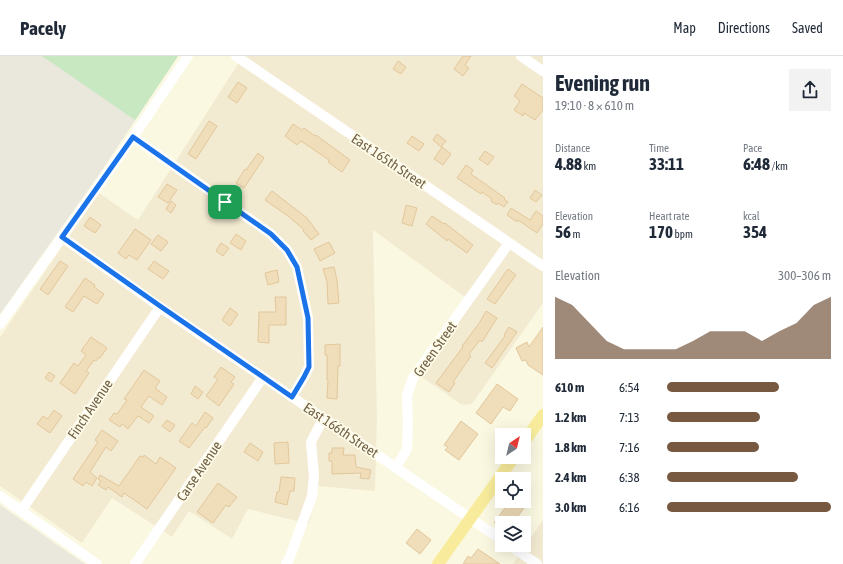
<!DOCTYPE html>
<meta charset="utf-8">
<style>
body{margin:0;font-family:"Asap Condensed",sans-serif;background:#f2f2f3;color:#1f2937;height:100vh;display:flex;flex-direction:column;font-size:15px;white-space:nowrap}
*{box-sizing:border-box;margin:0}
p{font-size:13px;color:#747a83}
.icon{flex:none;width:22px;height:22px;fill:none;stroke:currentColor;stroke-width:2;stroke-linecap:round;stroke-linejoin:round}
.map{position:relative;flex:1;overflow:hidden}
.panel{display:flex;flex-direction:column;background:#fff;width:300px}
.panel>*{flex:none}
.needle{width:26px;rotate:35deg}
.buttons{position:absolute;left:495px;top:372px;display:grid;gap:8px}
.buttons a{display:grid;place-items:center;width:36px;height:36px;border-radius:0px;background:#fff;box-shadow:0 4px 16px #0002;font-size:20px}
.pin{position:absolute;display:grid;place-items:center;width:34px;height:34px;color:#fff;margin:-17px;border-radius:8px;box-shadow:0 2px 6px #0006}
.round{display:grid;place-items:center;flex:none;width:42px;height:42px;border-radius:0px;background:#f2f2f3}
.overview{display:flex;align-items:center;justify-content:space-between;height:68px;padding:0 12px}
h1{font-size:22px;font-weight:700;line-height:30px}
.stats{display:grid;grid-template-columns:repeat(3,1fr);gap:6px;height:68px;padding:4px 12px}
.stats div{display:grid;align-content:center}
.stats b{font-size:17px;font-weight:700}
.stats small{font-size:11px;font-weight:400}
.stats p{font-size:11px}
.chart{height:112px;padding:8px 12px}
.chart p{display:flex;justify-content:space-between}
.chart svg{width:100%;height:72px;margin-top:4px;fill:#775840;opacity:.7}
ul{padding:0 12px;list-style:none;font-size:13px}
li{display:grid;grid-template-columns:64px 48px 1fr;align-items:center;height:30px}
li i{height:10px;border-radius:5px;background:#775840}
header{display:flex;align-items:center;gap:24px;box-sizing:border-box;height:56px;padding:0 20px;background:#fff;border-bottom:1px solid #e0e1e3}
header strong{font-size:19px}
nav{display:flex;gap:22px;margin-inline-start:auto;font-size:14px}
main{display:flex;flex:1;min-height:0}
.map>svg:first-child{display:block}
.residential{fill:#f3ebd1}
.industrial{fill:#eae7dd}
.green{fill:#c7e8c1}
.building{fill:#f0ddba;stroke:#e2c79b}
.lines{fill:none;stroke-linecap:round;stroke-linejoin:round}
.minor{stroke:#fff;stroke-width:10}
.major{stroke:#f8ec9c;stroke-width:12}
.route-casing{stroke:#fff;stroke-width:8}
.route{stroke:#1a73e8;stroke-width:5}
.labels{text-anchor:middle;stroke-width:3.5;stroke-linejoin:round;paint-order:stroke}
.street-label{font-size:14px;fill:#726249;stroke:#fefbe8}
</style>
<header>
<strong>Pacely</strong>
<nav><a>Map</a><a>Directions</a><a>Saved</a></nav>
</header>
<main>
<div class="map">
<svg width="543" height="508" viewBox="0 0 543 508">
<rect width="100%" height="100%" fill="#fbf8e2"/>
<path class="residential" d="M243,0h300v247l-71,101 -10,1 -49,-34 52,-74 -92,-67 4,188 -2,73 -58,-5 -8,38 -61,-15 -16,30 -43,-28 -17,26 -60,-39 -30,45 -82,-57v-149l99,-144 39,27z
M543,464v44h-30z"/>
<path class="industrial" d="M0,0h178l-80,120 -98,138z
M0,449l85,59h-85z"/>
<path class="green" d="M42,0h136l-43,64z"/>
<path class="building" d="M463,0h8l-6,9 4,3 -6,8 -9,-7z
M398,5l8,6 -5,7 -8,-5z
M238,26l9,6 -10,15 -9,-6z
M522,28l21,14v12l-8,10 -11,-7 -1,3 -9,-6 6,-9 -6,-5z
M209,65l8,5 -21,33 -8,-5z
M293,68l9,6 2,-2 11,8 1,-1 34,25 -8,12 -14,-10 1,-2 -28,-19 -4,4 -12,-9z
M437,78l9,7 -5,6 -8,-7z
M412,80l12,8 -5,7 -12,-8z
M442,91l9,7 -8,11 -9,-6z
M485,95l9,6 -6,8 -9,-6z
M258,97l6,5 -20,30 -8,-5 9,-14 1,1z
M466,109l7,5 -2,4 34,24 -1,1 4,3 -4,5 -6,-4 -1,2 -6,-4 1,-2 -10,-7 -1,2 -24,-16z
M167,128l10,6 -9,13 -10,-6z
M535,134l7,5 -6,7 -6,-4z
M272,135l35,27 12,16 -8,6 -8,-9 1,-1 -16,-14 -23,-16z
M171,145l5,4 -5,8 -5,-4z
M406,149l11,3 -5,18 -10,-3z
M511,152l19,12 6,-9 7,5v8l-6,9 -19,-13 -1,2 -10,-7z
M432,160l12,8 1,-1 28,22 -6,8 -19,-14 -1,2 -21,-17z
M90,161l11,8 -6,8 -11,-7z
M135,173l16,11 -14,20 -8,-5 -3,4 -8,-6z
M236,178l10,7 -5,9 -11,-7z
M158,179l10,7 -7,9 -10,-7z
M329,186l6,11 -15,8 -6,-12z
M221,187l8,5 -6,8 -7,-5z
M60,205l8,5 -20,29 -8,-6z
M154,205l15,10 -6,8 -15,-10z
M334,211l3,13 2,23 -11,1 -1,-22 -4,-13z
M508,213l8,6 -21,29 -8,-5z
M277,214l2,12 -11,3 -3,-12z
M85,222l10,7 -1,2 10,7 -7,10 -13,-8 -11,16 -8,-5z
M275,241h11v28h-17v18l-11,-1 1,-30h17z
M230,252l8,6 -8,12 -8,-6z
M486,255l11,7 -15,24 -2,-2 -11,14 2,2 -18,26 2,1 -6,9 -13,-9 27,-36 -1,-1 18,-24z
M509,271l8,5 -25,36 -7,-5 20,-27 -1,-1z
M543,271v48l-15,-10 -2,-5 -4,1 -6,-13 11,-6 2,5z
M91,281l16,11 -7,10 -1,-1 -3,4 -2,-1 -8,11 3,2 -14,21 -15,-11 14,-20 4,3 8,-11 -5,-4z
M340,288v22h-2l-1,33 -10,-1 1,-18h-1v-25h-2v-10z
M221,311l14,10 -4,5 3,2 -15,22 -13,-10 12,-17 -4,-2z
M144,314l16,11 -5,7 12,9 -5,8 -13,-9 -8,11 13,9 -5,7 -11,-7 -10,13 -6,-5 -2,3 -11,-7 5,-7 3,1 10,-14 -3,-1z
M49,316l6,4 -4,6 -6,-4z
M497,328l21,15 -8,12 -7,-4 -12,17 -15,-11z
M195,330l8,6 -5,7 -7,-5z
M54,354l8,6 -12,17 -13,-9 6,-8 5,3z
M205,356l8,6 -7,10 -1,-1 -16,21 -10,-7 13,-18 4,3z
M167,364l8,5 -5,7 -8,-6z
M461,365l17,13 -19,26 -14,-10 3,-3 -4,-2z
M102,374l16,11 -7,10 -5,-4 -16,25 7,6 -5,8 -6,-4 -3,4 -10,-7 25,-37 -3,-2z
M288,386l1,21 -14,1 -1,-21z
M250,387l13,9 -5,9 -14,-9z
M332,392h12l-1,7h12l1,12 15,3 -2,9 -9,-1 1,-5 -29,1v-13h-3v-8h3z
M144,399l12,9 4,-7 16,11 -29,41 -23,-16 -2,4 -14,-10 -2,3 -8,-5 3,-4 -3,-2 2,-4 19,11 21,-30 3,1z
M281,421l14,1 -1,13h-4l-3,14 -12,-3 2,-10h2z
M218,427l19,14 -8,10 -3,-2 -13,18 -16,-11z
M510,445h11l5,4 -13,18h-19z
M417,473l14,11 -11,14 -14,-11z
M478,493l22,15h-37l5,-8 3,2z"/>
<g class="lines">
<path class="minor" d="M236,0l307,210
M521,0l22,15
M133,81l138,97 16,16 10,17 11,51 1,49 -5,10 -12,20
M62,181l98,70 342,233
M0,268l133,-187 55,-81
M396,411l11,-18 1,-26 -1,-28 6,-17 96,-135
M0,440l97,68
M21,455l139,-204
M509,489l28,19
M135,508l128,-187
M286,508l4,-7 22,-61 2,-20 -3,-34 12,-23"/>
<path class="major" d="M524,386l19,-27
M438,508l76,-107"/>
</g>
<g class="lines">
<g class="route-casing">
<path id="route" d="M133,81l138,97 16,16 10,17 11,51 1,49 -5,10 -12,20 -132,-91 -98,-69z"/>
</g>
<use href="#route" class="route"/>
</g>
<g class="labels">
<g class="street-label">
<text transform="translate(389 105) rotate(34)" y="5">East 165th Street</text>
<text transform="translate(435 293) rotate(-55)" y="5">Green Street</text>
<text transform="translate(90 353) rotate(-56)" y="5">Finch Avenue</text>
<text transform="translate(341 374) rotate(34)" y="5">East 166th Street</text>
<text transform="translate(199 415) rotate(-56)" y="5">Carse Avenue</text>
</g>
</g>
</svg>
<div class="buttons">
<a><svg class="needle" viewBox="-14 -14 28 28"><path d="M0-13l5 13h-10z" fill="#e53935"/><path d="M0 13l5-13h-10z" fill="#747a83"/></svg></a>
<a><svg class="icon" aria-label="locate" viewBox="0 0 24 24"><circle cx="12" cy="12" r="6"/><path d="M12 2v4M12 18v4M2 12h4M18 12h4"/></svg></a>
<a><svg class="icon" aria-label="layers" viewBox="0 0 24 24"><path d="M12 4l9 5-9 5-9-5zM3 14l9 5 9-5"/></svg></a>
</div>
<div class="pin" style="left:225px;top:146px;background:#1e9e55"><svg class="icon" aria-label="arrive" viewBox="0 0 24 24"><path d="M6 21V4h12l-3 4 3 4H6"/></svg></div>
</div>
<section class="panel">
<div class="overview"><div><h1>Evening run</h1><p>19:10 · 8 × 610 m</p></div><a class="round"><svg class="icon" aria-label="share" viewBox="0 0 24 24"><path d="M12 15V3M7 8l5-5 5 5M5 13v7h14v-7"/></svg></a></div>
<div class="stats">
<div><p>Distance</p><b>4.88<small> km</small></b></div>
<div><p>Time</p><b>33:11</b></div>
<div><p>Pace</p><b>6:48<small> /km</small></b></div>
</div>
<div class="stats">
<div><p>Elevation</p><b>56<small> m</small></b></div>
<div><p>Heart rate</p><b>170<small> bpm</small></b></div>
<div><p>kcal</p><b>354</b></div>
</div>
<div class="chart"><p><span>Elevation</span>300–306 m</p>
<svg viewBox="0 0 160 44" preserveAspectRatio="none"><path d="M0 44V6L10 11L20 22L30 33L40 38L50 38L60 38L70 38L80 33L90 27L100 27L110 27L120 33L130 27L140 22L150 11L160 6V44z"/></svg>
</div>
<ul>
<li><b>610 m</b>6:54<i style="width:68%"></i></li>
<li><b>1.2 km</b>7:13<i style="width:57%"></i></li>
<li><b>1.8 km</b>7:16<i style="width:56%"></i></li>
<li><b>2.4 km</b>6:38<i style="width:80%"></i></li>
<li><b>3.0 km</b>6:16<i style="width:100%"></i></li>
</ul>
</section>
</main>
